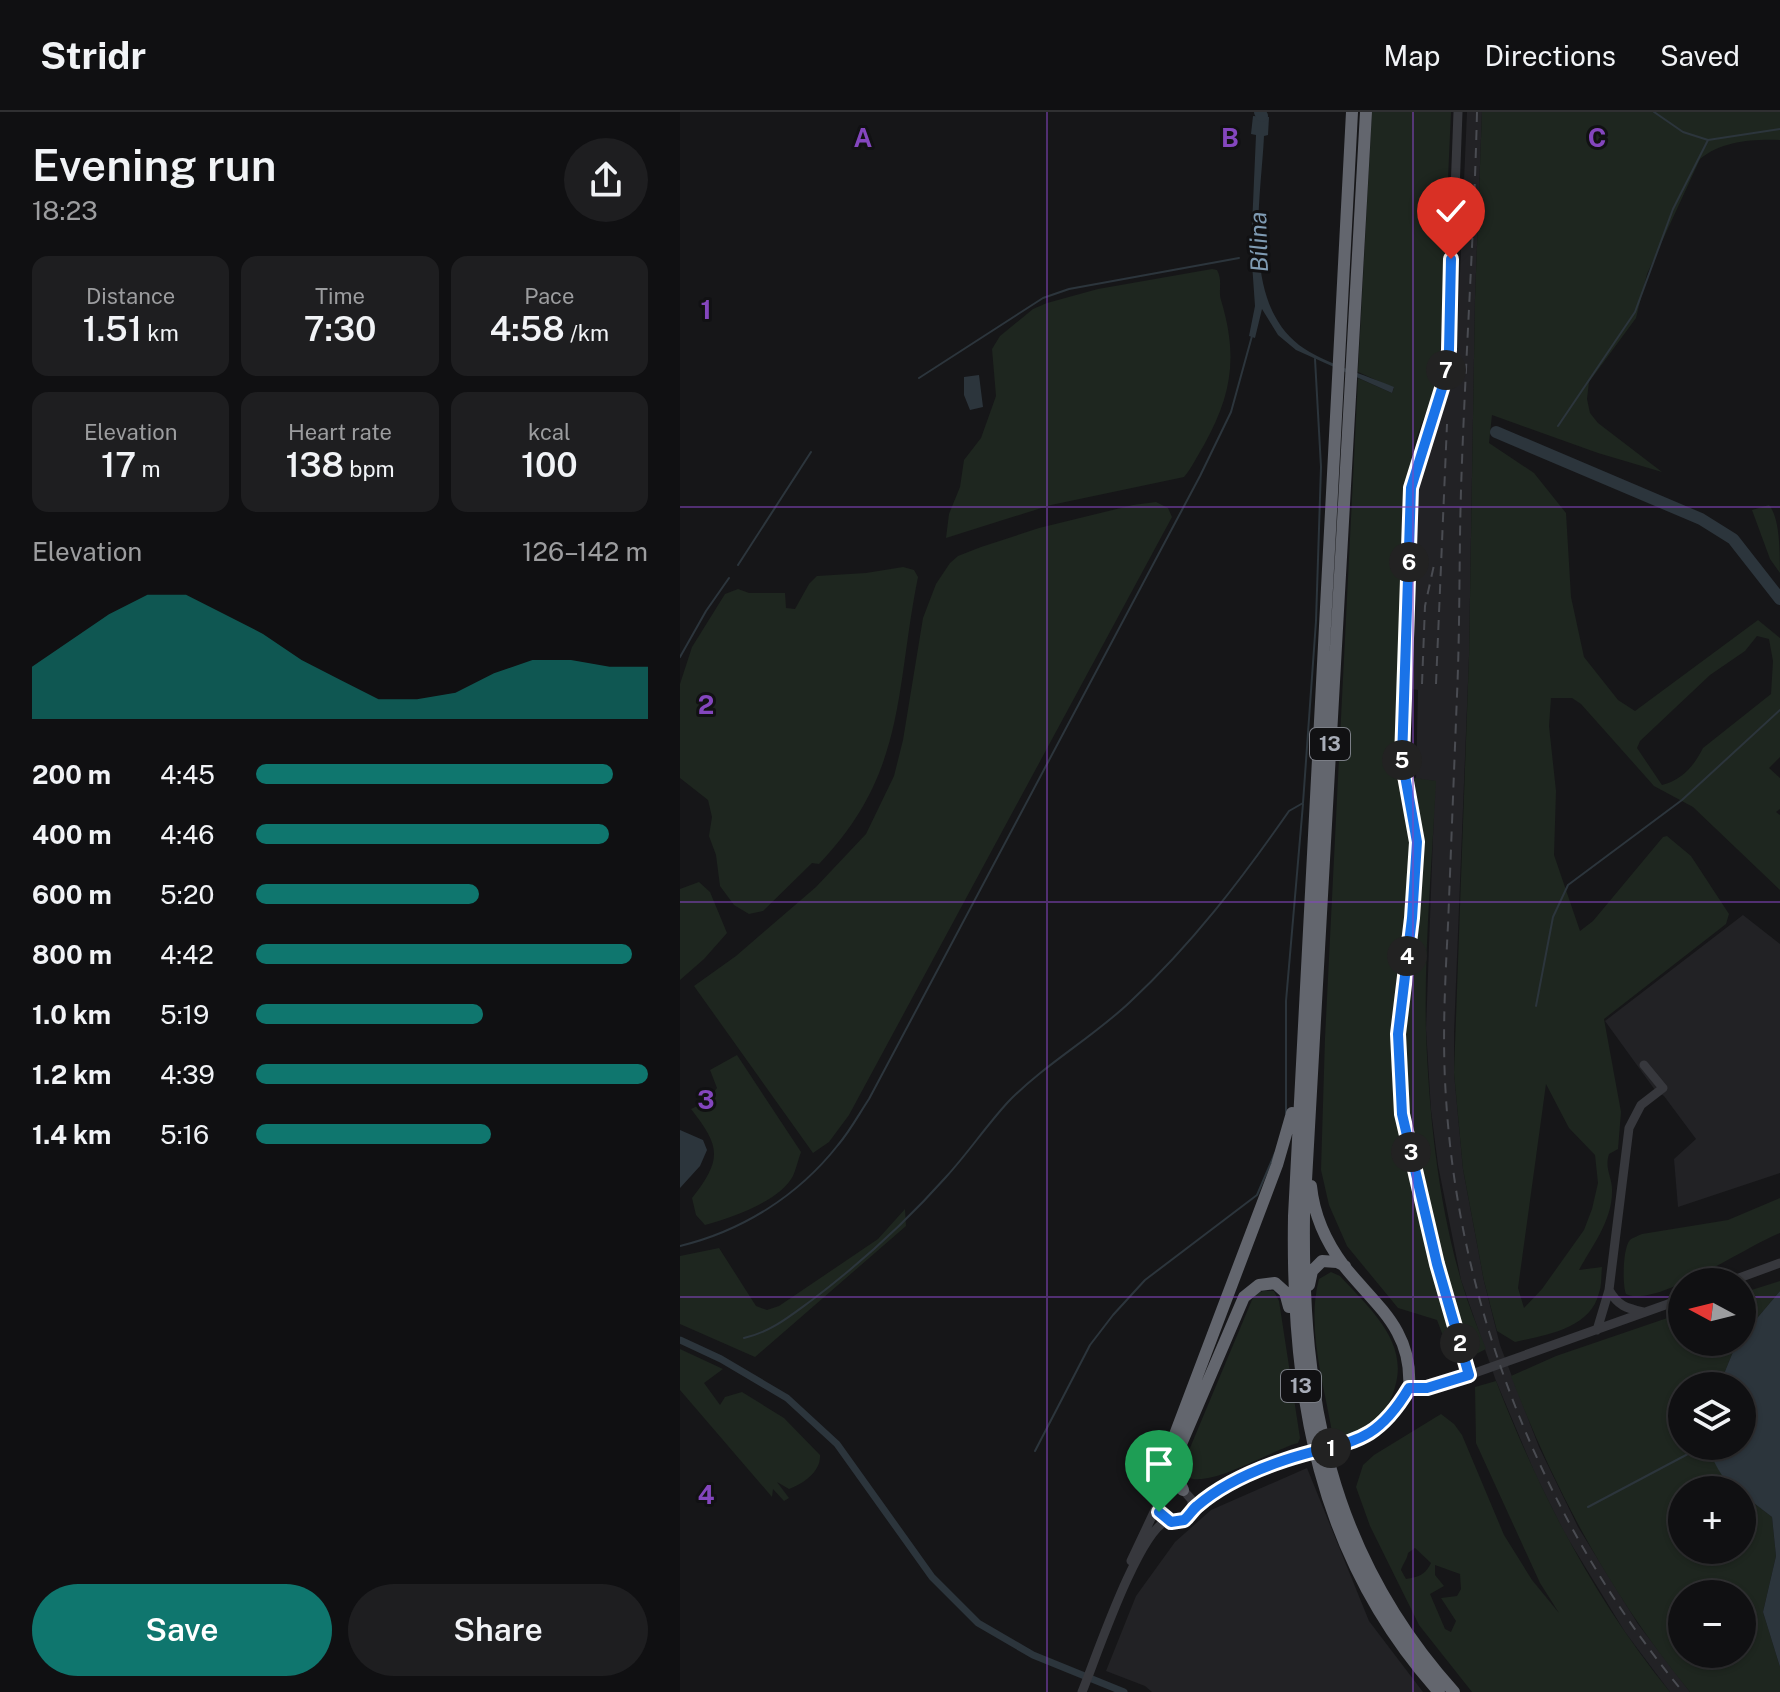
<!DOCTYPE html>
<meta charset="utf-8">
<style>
body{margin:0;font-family:"Public Sans",sans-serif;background:#1e1e20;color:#f1f3f6;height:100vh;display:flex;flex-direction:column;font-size:30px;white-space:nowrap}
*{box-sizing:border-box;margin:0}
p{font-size:26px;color:#9c9d9f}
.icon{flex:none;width:44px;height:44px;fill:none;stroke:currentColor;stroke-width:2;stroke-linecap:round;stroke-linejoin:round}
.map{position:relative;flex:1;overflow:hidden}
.sheet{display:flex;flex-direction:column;background:#101012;width:680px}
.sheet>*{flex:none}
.needle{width:52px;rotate:277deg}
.buttons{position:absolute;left:988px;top:1156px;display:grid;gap:16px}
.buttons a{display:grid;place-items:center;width:88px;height:88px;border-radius:50%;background:#101012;box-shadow:0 2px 6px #0004,0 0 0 2px #303032;font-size:40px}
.pin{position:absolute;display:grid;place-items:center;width:68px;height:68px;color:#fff;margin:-82px -34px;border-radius:50% 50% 50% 0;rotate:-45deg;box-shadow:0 0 8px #0007}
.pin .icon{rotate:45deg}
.km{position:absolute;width:40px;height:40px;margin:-20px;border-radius:50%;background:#222;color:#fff;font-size:22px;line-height:40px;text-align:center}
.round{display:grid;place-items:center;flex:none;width:84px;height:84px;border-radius:42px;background:#1e1e20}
.head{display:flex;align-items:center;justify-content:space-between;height:136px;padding:0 32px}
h1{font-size:44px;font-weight:600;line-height:60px}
.figures{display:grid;grid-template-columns:repeat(3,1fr);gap:12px;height:136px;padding:8px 32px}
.figures div{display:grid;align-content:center;border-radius:16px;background:#1e1e20;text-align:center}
.figures b{font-size:34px;font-weight:600}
.figures small{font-size:22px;font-weight:400}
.figures p{font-size:22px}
.chart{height:224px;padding:16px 32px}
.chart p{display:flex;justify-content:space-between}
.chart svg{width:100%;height:144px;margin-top:8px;fill:#0f766e;opacity:.7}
.button{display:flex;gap:16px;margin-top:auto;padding:16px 32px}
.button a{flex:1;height:92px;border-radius:48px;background:#0f766e;color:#fff;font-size:32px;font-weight:600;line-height:92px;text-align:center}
.button a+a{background:#1e1e20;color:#f1f3f6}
ul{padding:0 32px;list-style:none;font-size:26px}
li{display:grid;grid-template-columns:128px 96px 1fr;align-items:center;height:60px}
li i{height:20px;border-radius:10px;background:#0f766e}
header{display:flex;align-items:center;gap:48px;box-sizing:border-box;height:112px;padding:0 40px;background:#101012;border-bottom:2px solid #303032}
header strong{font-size:38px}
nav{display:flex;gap:44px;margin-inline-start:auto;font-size:28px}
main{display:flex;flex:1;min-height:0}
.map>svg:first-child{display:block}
.built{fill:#222225}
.green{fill:#1e261f;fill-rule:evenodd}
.water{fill:#2c353c}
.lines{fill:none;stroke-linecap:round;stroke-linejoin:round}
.stream{stroke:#2c353c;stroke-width:2}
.canal{stroke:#2c353c;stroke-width:7}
.river{stroke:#2c353c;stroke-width:12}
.minor{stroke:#37383d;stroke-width:9}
.highway{stroke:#63666e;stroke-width:12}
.rail{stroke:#4a4c52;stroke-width:2;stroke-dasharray:10 8;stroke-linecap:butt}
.route-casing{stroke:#fff;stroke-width:16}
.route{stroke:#1a73e8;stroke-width:10}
.grid{fill:none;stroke:#8446be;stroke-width:2;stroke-opacity:0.55}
.labels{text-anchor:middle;stroke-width:6;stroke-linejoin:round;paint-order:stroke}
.shield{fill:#111113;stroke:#7b7e86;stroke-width:2}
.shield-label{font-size:20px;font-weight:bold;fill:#a8adb8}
.water-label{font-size:24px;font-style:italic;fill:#7f9bb3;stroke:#111113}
.grid-label{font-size:26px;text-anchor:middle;font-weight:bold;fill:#8446be;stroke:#111113;stroke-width:6;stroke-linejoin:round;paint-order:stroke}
</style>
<header>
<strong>Stridr</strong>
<nav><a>Map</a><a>Directions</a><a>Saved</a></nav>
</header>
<main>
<section class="sheet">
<div class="head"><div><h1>Evening run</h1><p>18:23</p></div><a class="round"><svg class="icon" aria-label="share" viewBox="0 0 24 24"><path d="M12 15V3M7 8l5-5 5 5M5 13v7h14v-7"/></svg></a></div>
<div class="figures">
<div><p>Distance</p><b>1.51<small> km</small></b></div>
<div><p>Time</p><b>7:30</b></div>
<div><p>Pace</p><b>4:58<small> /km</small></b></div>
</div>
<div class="figures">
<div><p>Elevation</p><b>17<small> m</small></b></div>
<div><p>Heart rate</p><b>138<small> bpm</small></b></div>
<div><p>kcal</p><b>100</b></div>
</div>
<div class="chart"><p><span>Elevation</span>126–142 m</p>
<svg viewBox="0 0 160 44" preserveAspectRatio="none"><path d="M0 44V28L10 20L20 12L30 6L40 6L50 12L60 18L70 26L80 32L90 38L100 38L110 36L120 30L130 26L140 26L150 28L160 28V44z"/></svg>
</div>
<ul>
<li><b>200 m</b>4:45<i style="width:91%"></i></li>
<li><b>400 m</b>4:46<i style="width:90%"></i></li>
<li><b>600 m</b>5:20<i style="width:57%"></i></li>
<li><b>800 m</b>4:42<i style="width:96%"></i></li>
<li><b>1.0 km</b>5:19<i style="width:58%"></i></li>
<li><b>1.2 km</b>4:39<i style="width:100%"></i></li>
<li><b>1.4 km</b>5:16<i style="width:60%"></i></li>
</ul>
<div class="button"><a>Save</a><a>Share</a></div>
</section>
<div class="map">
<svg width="1100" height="1580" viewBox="0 0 1100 1580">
<rect width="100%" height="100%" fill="#161618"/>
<path class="built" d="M787,0h15l-7,187 -6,358 -15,376v40l9,96 21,112 16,64 39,102 39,80 60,97 52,68h-20l-45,-60 -60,-98 -29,-58 -40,-95 -35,-101 -23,-115 -7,-55 -5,-81 9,-248 -19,-1 2,-90 -7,-1 4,-198 10,-64 32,-85z
M1063,803l37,29v229l-102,34 -4,-48 22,-20 -32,-43 -9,-6 -50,-69z
M627,1356l62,153 54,71h-271l-7,-6 -39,-15 30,-75 39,-54 36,-32z"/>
<path class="green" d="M692,0h79l-12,266 -25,66 -6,45 -8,287 36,5c-4,83 -12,168 -10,251 3,82 12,169 35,248 7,24 16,46 25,69l-10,5 -28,-5 -11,-29 -39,-12 -51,-62 -18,-41 -8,-35 4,-132 33,-660 34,15 2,-5 -36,-16z
M802,0h298v28c-28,-1 -58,1 -80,19l-53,115 -11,44 -47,64 -2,17 3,14 8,10 64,49 -64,-19 -106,-38 -3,28 45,30 32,40 5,84 13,60 34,43 17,11 123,-91 22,18v119l-11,11 11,10v31l-4,3 4,3v75l-87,-83 -39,-21 -73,-82 -9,-6h-21l-2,28 7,65 -2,64 26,76 13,-10 70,-84 4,-1 24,20 38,58 -3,10 -122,95 17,93 -3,37 -9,5c-5,15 4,24 3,38 0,29 -20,54 -33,78l23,-3c-1,8 0,18 -3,26 -9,36 -53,42 -84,49l-18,-11 -13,-50 -21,-112 -9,-96 15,-416 6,-358zM1077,524l12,3 4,22 -2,33 -68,54c-9,18 -21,32 -41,37l-25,-37 3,-7 70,-66 35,-24zM866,972l23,44 26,27 3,28 -6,26 -8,21 -42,59 -18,19 -6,-20z
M532,157l5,1c6,11 1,20 4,30 17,57 11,94 -17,145 -7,11 -12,23 -20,32l-133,28 -105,33 3,-24 11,-27 4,-27 17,-22 15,-42 -4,-47 8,-13 33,-27 14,-6 51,-14z
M476,390l12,6 4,9 -323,598 -20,27 -16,11 -119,-167 42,-30 80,-69 50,-53 28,-58 9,-36 20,-122 13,-34 14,-21 8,-7 23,-9 58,-19 94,-23z
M1089,393c11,13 11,47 11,68l-10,-14 -18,-49z
M223,455l11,3 4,7c-23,114 -11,195 -99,287l-7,-1 -49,48 -14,3 -15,-9 -14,-19 -4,-31 -7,-19 3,-19 -4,-17 -28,-22v-94l12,-37 33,-53 13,-5 11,4h36l1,15 9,1 14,-25 8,-8 49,-3z
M19,770l11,10 17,41 -23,26 -24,21v-91z
M57,943l64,97c-3,8 -5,17 -8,24 -13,25 -62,42 -88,49l-9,-10 -4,-17c31,-39 28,-52 -1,-89l15,-7 11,-14 -7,-18z
M1100,1086v35c-32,12 -125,76 -154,61 -4,-10 -3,-47 4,-54 2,-2 10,-5 12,-6l86,-14z
M225,1097l1,17 -151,131 -75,-33v-68l39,-8 37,58 11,4 12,-4 99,-67z
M651,1160l9,4c28,31 69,65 55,111 -4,14 -11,28 -23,36 -14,9 -23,17 -40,9 -8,-48 -26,-105 -13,-153z
M1100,1169v10l-38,45v-43z
M583,1179h11l5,10 21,137 -2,5c-26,7 -89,46 -111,34l-3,-8 3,-14 67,-160z
M1002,1201v29h55l-18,44h-37v60h24l21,37 9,7h-54v60h60v-56l30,23 4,39 -13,56 17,55v25h-90c-78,-95 -136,-202 -179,-316l45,-20zM1002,1482h60v60h-60z
M0,1237l43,20 -19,14 16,22 5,-8 17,-5 42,26 36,37c1,17 -17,29 -31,34l-12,-7 12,16 -5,3 -11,-12 -1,8 -92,-107z
M816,1269c43,111 98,218 174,311h-198l-53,-67 -49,-99 -14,-39 7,-22 11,-10 67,-41 13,10 8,11 42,100 28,45 27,33 -19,-30 -64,-140 -1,-56zM735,1436l16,15c-6,12 -12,14 -25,16l-5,-9c2,-7 6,-10 7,-17zM755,1453l25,9 1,15 -4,7 -16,2 15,23 -5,11 -6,-3 -15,-35 14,-8 -9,-11z"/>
<path class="water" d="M573,4l16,1 -1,18 -4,1c-3,64 -23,164 35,209 24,18 67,30 95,42l-2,6 -96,-43 -18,-15 -16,-26 -7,29 -6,-2 6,-30 -4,-57 5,-114 -5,-1z
M299,263l4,32 -13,3 -6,-15v-18z
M0,1018l23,10 4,10 -7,16 -20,22z
M1100,1179v376l-17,-55 13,-56 -4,-39 -30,-23v-4c-19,-3 -27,-29 -36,-44h36v-60h-23l18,-44h5v-6z"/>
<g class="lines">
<path class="stream" d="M974,0l29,20 25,8 72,-11
M239,266l124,-80 26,-9 170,-31
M878,314l77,-114 38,-103 35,-69
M58,453l73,-113
M0,545l26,-46 23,-33
M856,894l17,-89 15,-32 114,-85 98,-90
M606,1001v-112l17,-197
M0,1134c62,-15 118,-50 158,-101 12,-14 21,-31 31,-46l331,-623 31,-64 21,-76
M64,1226c27,-6 46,-22 68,-38 49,-37 93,-77 134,-123 22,-24 40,-51 62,-75 37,-38 84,-64 122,-100 62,-58 111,-122 159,-191l14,-8 13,-182 5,-154 -6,-108
M355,1339l55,-106 23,-30 32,-35 112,-85 18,-42
M908,1395l115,-61"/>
<path class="canal" d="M0,1228l41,19 66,39 50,46 95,133 46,46 55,32 91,37"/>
<path class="river" d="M580,0l2,4
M816,320l205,87 32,20 47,60"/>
<path class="minor" d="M778,0l-9,238 -5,32 -33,106 -9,271 15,83 -5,76 -14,116 4,80 35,150 32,111
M1048,1170l52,-19
M929,1178l20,-162 12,-23 22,-17 -19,-23
M917,1218l12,-40c9,16 17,18 34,22
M478,1392c1,13 9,20 22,18l17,-16 57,-34 34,-13 67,-18 21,-11 18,-17 15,-25h18l28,-8 227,-81
M451,1449l32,-68 9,-5 11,2 9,10v12
M402,1580c14,-34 55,-157 84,-171"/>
<path class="highway" d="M672,0l-58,1104c-3,177 23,340 145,476
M686,0l-62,1104c-2,182 24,336 150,476
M631,1074c3,30 15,56 33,80 32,40 69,64 65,122
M629,1173l3,-14 10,-10 15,1 8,4
M486,1378l3,-4 2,-41 106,-280 15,-52
M503,1378l-8,-18 1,-16 68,-159 15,-12 16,-2 10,9 4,15"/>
<path class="rail" d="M797,0c-3,126 -12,252 -16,378 -2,68 -1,137 -4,205 -3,77 -6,154 -9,230 -3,58 -6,115 -2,173 13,214 100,429 237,594
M742,572l3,-78 9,-41
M756,572l11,-260"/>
</g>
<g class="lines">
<g class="route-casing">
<path id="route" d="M479,1400l12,10 13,-2c5,-4 8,-10 13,-14 24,-21 58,-36 88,-46 62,-21 87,-10 124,-72h18l42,-13 -32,-111 -35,-150 -4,-80 14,-116 5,-76 -15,-83 9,-271 33,-106 5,-32 2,-91"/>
</g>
<use href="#route" class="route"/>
</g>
<path class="grid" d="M367,0v1580M733,0v1580M0,395h1100M0,790h1100M0,1185h1002M1062,1185h38"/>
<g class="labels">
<g class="shield">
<rect x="630" y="616" width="40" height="32" rx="6"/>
<rect x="601" y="1258" width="40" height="32" rx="6"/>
</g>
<g class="shield-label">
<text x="650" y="639">13</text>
<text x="621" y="1281">13</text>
</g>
<g class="water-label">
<text transform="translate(579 130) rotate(-92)" y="8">Bílina</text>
</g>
</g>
<g class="grid-label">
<text x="183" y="35">A</text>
<text x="550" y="35">B</text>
<text x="917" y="35">C</text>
<text x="26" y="207">1</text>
<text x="26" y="602">2</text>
<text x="26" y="997">3</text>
<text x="26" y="1392">4</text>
</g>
</svg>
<div class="buttons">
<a><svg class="needle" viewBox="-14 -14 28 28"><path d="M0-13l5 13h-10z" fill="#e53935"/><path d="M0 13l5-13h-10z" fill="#9c9d9f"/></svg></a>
<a><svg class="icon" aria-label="layers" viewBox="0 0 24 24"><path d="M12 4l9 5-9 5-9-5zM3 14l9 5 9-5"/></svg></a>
<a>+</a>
<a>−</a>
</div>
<div class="pin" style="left:479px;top:1400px;background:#1e9e55"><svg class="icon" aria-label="arrive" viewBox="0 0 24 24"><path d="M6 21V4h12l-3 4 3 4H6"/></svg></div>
<div class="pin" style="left:771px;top:147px;background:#d93025"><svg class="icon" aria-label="check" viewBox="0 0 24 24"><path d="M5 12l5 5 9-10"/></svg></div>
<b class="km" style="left:651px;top:1336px">1</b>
<b class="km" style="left:780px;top:1231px">2</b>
<b class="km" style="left:731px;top:1040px">3</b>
<b class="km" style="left:727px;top:844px">4</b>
<b class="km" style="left:722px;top:648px">5</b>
<b class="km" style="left:729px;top:450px">6</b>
<b class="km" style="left:766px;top:258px">7</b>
</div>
</main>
